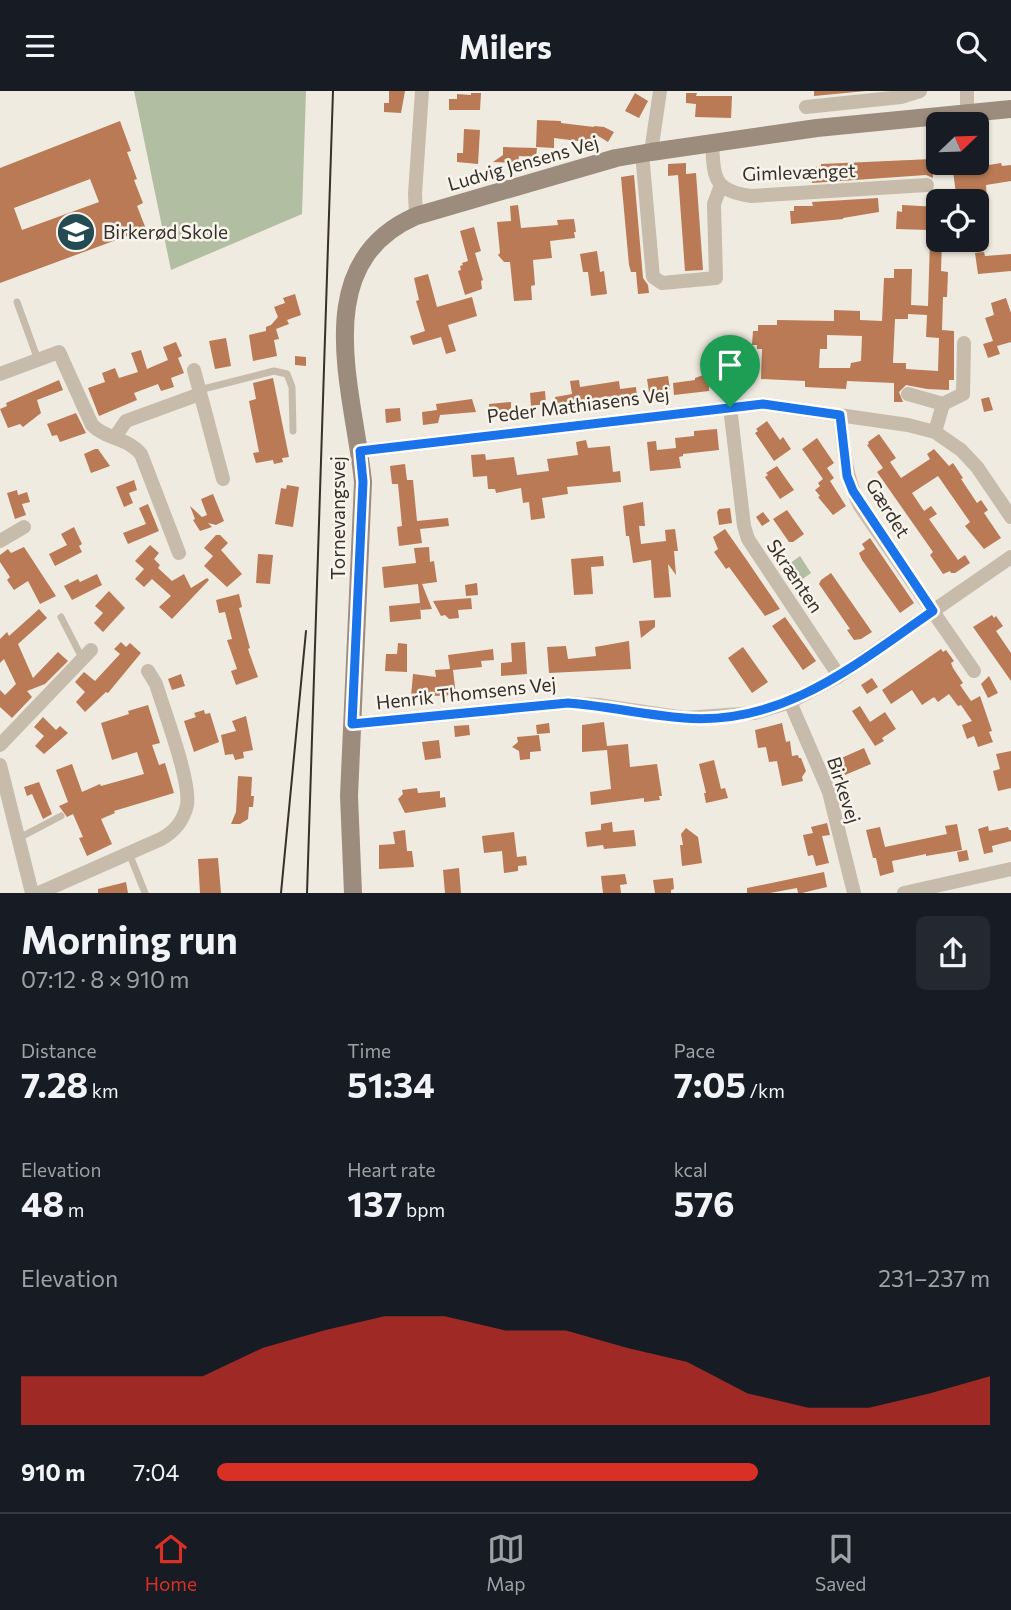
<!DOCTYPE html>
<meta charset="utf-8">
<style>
body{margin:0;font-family:Commissioner,sans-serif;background:#242831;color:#f1f3f6;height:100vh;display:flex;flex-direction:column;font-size:26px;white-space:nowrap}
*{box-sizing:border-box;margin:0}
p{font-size:23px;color:#9ea1a6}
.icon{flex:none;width:38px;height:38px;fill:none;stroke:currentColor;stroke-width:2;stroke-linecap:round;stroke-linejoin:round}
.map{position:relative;height:802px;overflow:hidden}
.side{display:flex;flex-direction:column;background:#171b24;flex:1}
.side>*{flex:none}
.needle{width:46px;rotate:67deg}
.controls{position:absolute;left:926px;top:21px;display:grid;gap:14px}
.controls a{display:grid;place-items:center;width:63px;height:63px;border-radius:10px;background:#171b24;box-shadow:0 2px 5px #0004;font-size:35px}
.pin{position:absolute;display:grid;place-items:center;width:60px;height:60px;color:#fff;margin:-72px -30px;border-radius:50% 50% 50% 0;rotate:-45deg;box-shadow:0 0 7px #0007}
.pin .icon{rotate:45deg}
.round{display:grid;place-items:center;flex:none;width:74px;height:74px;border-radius:10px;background:#242831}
.head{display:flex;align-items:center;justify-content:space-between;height:119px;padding:0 21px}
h1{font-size:38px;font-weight:700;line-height:52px}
.metrics{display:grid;grid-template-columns:repeat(3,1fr);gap:10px;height:119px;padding:7px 21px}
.metrics div{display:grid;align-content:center}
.metrics b{font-size:35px;font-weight:700}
.metrics small{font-size:19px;font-weight:400}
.metrics p{font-size:19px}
.chart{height:196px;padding:14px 21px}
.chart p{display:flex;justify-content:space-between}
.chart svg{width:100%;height:126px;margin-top:7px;fill:#d93025;opacity:.7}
ul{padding:0 21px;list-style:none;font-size:23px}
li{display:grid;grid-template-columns:112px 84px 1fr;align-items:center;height:52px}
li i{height:18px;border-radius:9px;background:#d93025}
header{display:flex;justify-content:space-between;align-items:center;height:91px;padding:0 21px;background:#171b24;font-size:32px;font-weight:700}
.menu{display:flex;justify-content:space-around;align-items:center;height:98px;border-top:2px solid #363941;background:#171b24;font-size:19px;color:#9ea1a6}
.menu a{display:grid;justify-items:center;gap:4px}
.menu .current{color:#d93025}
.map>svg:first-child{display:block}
.green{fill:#b1bea1}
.building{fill:#b97a55;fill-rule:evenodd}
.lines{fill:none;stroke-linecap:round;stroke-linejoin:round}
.lane{stroke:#c7bcac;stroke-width:7}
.street{stroke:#c7bcac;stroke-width:14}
.secondary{stroke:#9b8c7e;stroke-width:18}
.tram{stroke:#36302a;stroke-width:2}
.route-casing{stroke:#fff;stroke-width:14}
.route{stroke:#1a73e8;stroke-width:9}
.labels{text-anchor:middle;stroke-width:5;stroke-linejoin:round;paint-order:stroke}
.street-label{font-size:19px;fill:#36302a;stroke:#f8f4ec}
.poi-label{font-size:19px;fill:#36302a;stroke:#f8f4ec;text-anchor:start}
</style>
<header><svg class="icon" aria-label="menu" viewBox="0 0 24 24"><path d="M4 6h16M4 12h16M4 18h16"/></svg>Milers<svg class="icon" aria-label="search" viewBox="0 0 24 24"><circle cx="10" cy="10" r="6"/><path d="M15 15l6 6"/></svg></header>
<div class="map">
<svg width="1011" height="802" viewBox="0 0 1011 802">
<rect width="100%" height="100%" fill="#f0ebe0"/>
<path class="green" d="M134,0h172l-4,123 -131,56z
M800,465l11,17 -17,12 -12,-16z"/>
<path class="building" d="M389,0h16l-4,22 -17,-1v-9h5z
M814,0h52l-52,5z
M471,2h10l-1,17h-31v-11h8v-5l14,1z
M635,2l13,8 -9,17 -14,-7z
M686,2h11l-1,3h36l-1,22 -36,-1 1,-13 -10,-1z
M537,29l24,1v2l33,4v-1l10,1 10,5 -6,10 -13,-8 -1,9 -40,-5v10l-18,-1z
M120,30l11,30 -4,1 10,27 -3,1 9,23 -6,3 9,23 -146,54v-115zM90,88l9,23 -77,28 -8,-22z
M464,38l16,1 -2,34 -21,-2v-9h6z
M503,56l34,1 -1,9 -17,-1 -1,7 -25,-1 10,-7z
M932,68l1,19 -7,-3 -114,8 -1,-15 10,-2v-2z
M686,72v11l10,-1 7,97 -18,1 -7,-96 -10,1v-12z
M1001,72l1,3 9,-1v16l-25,4 1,16h-12v-9l-19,2 -3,-23z
M634,84l9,103 5,7 1,8 -11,1 -2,-22h-5l-2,-7 -8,-88z
M878,107l1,14 -36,6v1l-52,5 -1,-13h4v-5h19l-1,-4z
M518,114l3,23 37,-3 -1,-5 17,-1 2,13h-2l1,6 -25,3 2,17 -19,2 2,25 -4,1 1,14 -18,1 -4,-39h-6l-6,-7 2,-2 -3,-31 14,-1 -1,-15z
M902,114l36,2v27h-10v-4l-32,-1 1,-18 5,1z
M474,136l7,24 -6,2 8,27 -2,1 1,8 -17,6 -7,-24 3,-1 -1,-4 3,-1 -1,-2 6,-2 -8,-30z
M930,149h12l-1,31 7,1 -1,25h-4l-1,33 12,1v49h-5v10l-22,-1 -21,-4 -7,7 4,10h-9v-19l-47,-2 -1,8 -41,-2v-6l-44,-2 1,-30h-5v-4h-5l1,-14h5v-6h19v-5l57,1v-11l26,1v9l22,1 2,-43h10v-9h18l-1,36 17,1zM908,223l19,1 -1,22 13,1 -1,33 -32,-2v-6h-13l2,-44h13zM827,244l35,1 -1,25 -10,2 -1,5h-31l1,-19h7z
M597,160l3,21 4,-1 3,23 -16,2 -3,-24h-5l-3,-18z
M984,161l1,4 26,-2v17l-33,3 -3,-21z
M428,183l9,33 35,-10 5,19 -29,9 8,26 -10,3 -5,-17 -28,8 -3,-9 15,-5 -9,-30 3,-1 -5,-22z
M295,203l6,21 -14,5 2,4 -13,5 3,10 -5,1 3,16 -24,5 -4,-26 17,-4v-4l5,-2 7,-8 -4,-10 11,-4 -2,-5z
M1006,207l5,15v29l-14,4 3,8 -12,4 -5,-14 10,-3 -8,-23 9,-3 -3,-12z
M226,247l5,28 -16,3 -6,-28z
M176,251l6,14 -4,2 6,15 -13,5 3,9 -13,4 -3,-7 -24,9 3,7 -38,16 -11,-28 17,-6 -3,-9 13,-5 4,10 19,-6 -7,-19 10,-3 6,19 21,-9 -5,-13z
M295,265l11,1v9l-11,-1z
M721,279l1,13 -13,2v6l-35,4 -1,-12 22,-3v-2l11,-4v-2z
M668,285l2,13 -21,3 -2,-13z
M273,287l16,79 -7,1 1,4 -9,2 -1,-4 -17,3 -3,-10 6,-1 -10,-51 7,-2 -3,-16z
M59,289l4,10 -26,10 4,13 -18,14 -3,-3 -12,4 -8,-19 7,-3 -1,-3z
M579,289l1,7 39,-6 1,8 16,-2 1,10 -2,2 -19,3 -1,-6 -34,4v9l-25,-1 -1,-11 17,-3 -2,-13z
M545,300l1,13 -15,2 -1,-13z
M989,306l4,13 -9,2 -3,-13z
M472,308l4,13 -36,3 -2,8 -15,2 -1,-13 15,-2 -1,-6z
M511,311v13l-21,1 -1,-12z
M400,317l1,13 -15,2 -1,-14z
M76,322l10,20 -26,9 -3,-7 -5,1 -5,-12z
M767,330l13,19 3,-3 8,12 -17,12 -19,-28 3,-2 -2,-2z
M717,338l2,21 -36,4v2l-4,1 2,11 -31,3 -3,-29 9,-1 1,9 19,-2 -1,-10 19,-2v-5z
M879,343l17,24 -6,4 11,16 29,-19 -3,-5 7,-5 15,17 4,-3 10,15 -2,1 16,24 4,-3 7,10 -4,3 17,25 -17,11 -19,-23 5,-4 -32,-46 -26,17 12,18 7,-5 6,8 -8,5 29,41 7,-5 5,8 -15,10h-4l-1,-2 -7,3 -13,-19 3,-3 -56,-80 6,-4 -16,-23 2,-1 -1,-2z
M817,347l17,25 -7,5 7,10 -4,3 16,25 -13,9 -15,-18 2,-1 -5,-6 5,-4 -2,-3 5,-4 -21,-30z
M586,349l2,8 22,-2 3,26 7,-1 1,11 -54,5 1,7 -26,4 3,20 -14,2 -2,-18 -6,1 -2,-15 -25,5 -1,-4h-7l-1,-13 -14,1 -2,-22 14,-1 1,6 28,-3 3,18 32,-4 -2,-12 31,-4 -2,-13z
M95,358h3l12,17 -19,7 -7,-19z
M405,373l2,16h6l4,41 31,-3 1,8 -29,3 2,14 -23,3 -2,-19 5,-1 -4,-42h-6l-2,-18z
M777,375l17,24 -14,9 -15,-22 3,-2 -2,-2z
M134,389l3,10 -8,3 4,10 -9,4 -8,-20z
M287,394l12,2 -6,40 -18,-3 6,-36 5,1z
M17,399l1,5 9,-3 3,10 -8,2 4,11 -11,4 -8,-26z
M213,403l11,27 -8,4 -8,-2 4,4 -12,4 -7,-11 2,-1 -5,-13 12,11 5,-2 -6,-16z
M643,411l2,24h-6l2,18 25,-3 -1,-11 10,-1 3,22h-4l2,24 -8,-11 3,33 -17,1 -3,-38 -18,3 -4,-27h-3l-3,-30z
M148,413l11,27 -31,13 -5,-11 23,-9 -7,-16z
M730,417l2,15 -13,2 -2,-13 2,-3z
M787,419l17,24 -11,8h-4l-16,-23z
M763,421l7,9 -8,5 -6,-9z
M74,436l8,17 -3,2 3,6 -27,14 -6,-12 18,-9 -6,-11z
M725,438l21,30 34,50 -15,7 -36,-49 -3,2 -12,-17 4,-3 -5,-12z
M216,444h4l8,8 -7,7 21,24 -15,13 -23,-21 9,-10 -9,-8z
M870,447l44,65 -14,10 -38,-53 -3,-7 6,-4 -3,-5z
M150,454l9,8 -5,6 6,6 -2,3 14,13 12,-7 7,14 16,-10 2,2 -37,39 -13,-12 12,-11 -19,-17 -8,8 -9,-8 9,-10 -9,-8z
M24,456l32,49 -16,8 -12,-23 -14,9 -7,-10 3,-3 -10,-15v-7l8,-6 3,4z
M429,456l1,15 4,-1 3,21 -15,2 10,25 -12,1v-5l1,14 -31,3 -1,-16 31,-3 -2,-19 -34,4 -2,-21 34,-4 -2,-15z
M258,463l15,1 -3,29 -14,-1z
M603,465l1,10 -13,1 2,27 -19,1 -3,-36z
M831,482l41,59 -11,7 -7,1 -7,-10 3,-1 -31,-45 2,-4z
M97,483l5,11 -30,15 -8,-14 14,-7 2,3z
M477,492l1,12 -12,1 -1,-11z
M109,500l16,17 -22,24 -9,-9 9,-10 -8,-7z
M239,503l3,13 -3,1 11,40 -2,1 10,28 -22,8 -5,-14 6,-2 -10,-29 5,-1 -7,-27 -6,1 -3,-13z
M471,507l1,11 -14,1 1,8 -10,1 -4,-4 -4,1 -8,-15z
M39,518l8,9 -29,26 15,34 25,-26 10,9 -23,23 -18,7 5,6 -20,21 -12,-11v-17l5,5 11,-11 -12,-25 -4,4v-24l7,-7 2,4z
M992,524l2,3 2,-2 7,10 -7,5 15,22v28l-38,-54z
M785,526l31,44 -13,9 -31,-44z
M655,529v7l-14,11 -2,-17z
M629,550l2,28 -82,4 -2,-26 19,-1 2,13 28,-3 -1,-9z
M121,551l5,5 4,-4 11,10 -33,40 -2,-1 -21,20 -9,-10 9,-10 -10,-10 9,-10 11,9 25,-27 -6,-5z
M525,551l2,32 -26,2v-13l11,-1 -1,-19z
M398,552l9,1v28l-22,-1 1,-17h11z
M743,556l25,35 -16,11 -24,-35z
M493,558l1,11 -13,1 1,6 -29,3 3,25 -45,2 2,-23 23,3 -1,-7 15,-1 -2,-14z
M941,558l2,3 3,-2 8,11 -3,2 2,5 10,15 -3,2 11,16 9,-5 12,35 -3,1 4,10 -15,5 -4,-11 -7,3 -5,-14 10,-4 -11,-16 -3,1 -9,-12 -11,8 -4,-5 -12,8 -10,-15 -21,14 -9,-14z
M181,583l4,12 -13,4 -4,-11z
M989,585l9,17 -10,5 -7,-14z
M872,587l6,9 -11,7 -6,-9z
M148,614l12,38 -8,2 7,20 6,-2 9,30 -60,18 1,2 -14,6 11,25 -25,12 -8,-18 4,-1 -10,-23 -6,3 -8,-11 9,-4 -12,-32 16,-6 10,28 18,-8 1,2 43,-12 -7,-22 -25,8 -11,-37 28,-9 -1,-3z
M860,615l10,16 15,-10 11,17 -14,9 2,3 -9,5 -23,-35z
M204,619l1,4 5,-1 9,29 -25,10 -10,-31 12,-4 -2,-4z
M246,625l7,34 -10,2 1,6 -9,2 -2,-6 -8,1 -4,-20 15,-4 -4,-10z
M43,626l13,13 4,-4 8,7 -24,21 -9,-8 9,-10 -10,-9z
M604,631l3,24 21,-2 2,23 27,-3 5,32h-3l1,4 -16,2v-4l-53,7 -1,-13 21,-3 -4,-39 -25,2v-27z
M549,632l1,10 -13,1 -1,-9z
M782,632l4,19 4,-1 2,15 6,-1 1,3h2l5,13 -4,6 1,4 -21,5 -5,-25 -8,1 -3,-15 -8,1 -3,-18z
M469,634l1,10 -15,2 -1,-11z
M539,644l2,16 -11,1v7l-10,1 -1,-9 -7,-4 6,-5 -1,-5z
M439,649l2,18 -16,2 -3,-18z
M864,657l7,16 -26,11 -6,-16z
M1011,660v37l-13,3 -5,-20 7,-2 -4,-15z
M714,669l7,29 4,-1 3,10 -22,5 -2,-10h2l-7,-29z
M238,685l14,1 -1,19h3l-1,11h-4l-1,12 -8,5h-9l5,-12z
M39,691l13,32 -9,5 -11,-25 -5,2 -3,-9z
M417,697l1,5 22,-2v7l5,-1 1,10 -41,6 -7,-14 5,-5 -1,-4z
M612,731l1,10 21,-2 2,16 -32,3 -1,-4 -16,2 -2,-15 16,-2v-6z
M827,732l3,12 -8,1 7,27 -13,3 -3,-11 -5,1 -5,-21 10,-2 -2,-6z
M957,733l5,26 -36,6v-2l-34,7 2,11 -14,4 -4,-18h-3l-7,-28 14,-3 5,20 62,-13 -2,-8z
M988,735l1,5 19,-4 1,3h2v11l-19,5 1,6 -9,2 -6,-25z
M686,737l12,9 4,26 -20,3 -2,-21h3l-2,-11z
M405,739l2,21h5l2,16 -35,2v-24l16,-1 -2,-12z
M514,741l3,25 9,-1 1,9 -9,1v5l-14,2 -2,-22 -18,2 -2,-17z
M967,759l2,10 -10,2 -2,-10z
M218,767l3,35h-21l-2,-34z
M459,777l2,25h-16l-2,-23z
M824,781l3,15 -25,6h-4l-1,-5 -27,5h-23v-5z
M625,783l2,10 -7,1 1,8h-18l-2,-17z
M673,787l1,11 -3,1v3h-16l-2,-13z
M126,791l2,11h-30v-4z"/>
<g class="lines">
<path class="lane" d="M17,211l21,58
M199,299l75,-19 13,3 5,13 1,44
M61,526l21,41
M19,747l42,-22
M129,762l16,40"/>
<path class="street" d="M806,16l95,-10 19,-6
M967,23v-23
M712,51c2,34 0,49 39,54l176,-11
M651,61l9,-61
M642,62l11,124 9,6 54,-5 -2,-74 7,-19
M416,125l-1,-22 7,-103
M194,279l29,109
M0,283l59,-22 33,73c15,15 35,12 49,29l38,99
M908,303l35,10
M730,316l14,119 4,13 91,137
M840,324c3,32 5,61 20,91l114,165
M935,341l8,-28 20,-10 1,-51
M115,346l11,-16 74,-27
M360,360l403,-47 145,21 27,7 26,18 16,17 34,50
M0,450l24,-14
M790,611l39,90 25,101
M352,633l216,-21 30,2 87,13 69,-5 36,-11 49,-26 172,-119
M0,654l91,-95
M0,674l32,128
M39,802l122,-54c13,-7 23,-19 26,-34 4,-24 -23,-94 -31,-121l-8,-13
M904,802l107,-24"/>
<path class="secondary" d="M353,802l-4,-97 14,-314c-9,-90 -57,-218 53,-266l200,-58 35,-6 166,-24 194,-19"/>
<path class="tram" d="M281,802l25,-262
M307,802l26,-802"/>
</g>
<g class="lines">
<g class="route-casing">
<path id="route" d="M763,313l77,11 7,61 6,15 80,120c-77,53 -149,115 -249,107 -39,-3 -77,-12 -116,-15l-216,21 11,-242 -3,-31z"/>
</g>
<use href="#route" class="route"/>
</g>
<defs>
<g id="school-disc" transform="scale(2.0125)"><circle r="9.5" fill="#244b54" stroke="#f8f4ec"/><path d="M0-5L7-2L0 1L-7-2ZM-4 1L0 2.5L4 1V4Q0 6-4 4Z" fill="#fff"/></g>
</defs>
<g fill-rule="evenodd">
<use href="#school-disc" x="76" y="141"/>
</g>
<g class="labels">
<g class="street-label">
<text transform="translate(523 72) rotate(-16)" y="7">Ludvig Jensens Vej</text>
<text transform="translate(799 81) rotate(-2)" y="7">Gimlevænget</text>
<text transform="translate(578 314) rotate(-7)" y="7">Peder Mathiasens Vej</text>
<text transform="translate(888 417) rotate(58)" y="7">Gærdet</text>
<text transform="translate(338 427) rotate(-90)" y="7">Tornevangsvej</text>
<text transform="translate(795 485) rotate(56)" y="7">Skrænten</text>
<text transform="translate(466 602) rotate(-6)" y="7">Henrik Thomsens Vej</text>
<text transform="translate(844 699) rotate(72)" y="7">Birkevej</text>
</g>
<g class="poi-label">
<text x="103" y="148">Birkerød Skole</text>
</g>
</g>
</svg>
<div class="controls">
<a><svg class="needle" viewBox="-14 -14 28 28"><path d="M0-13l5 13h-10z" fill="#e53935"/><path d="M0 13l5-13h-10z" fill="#9ea1a6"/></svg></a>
<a><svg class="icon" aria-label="locate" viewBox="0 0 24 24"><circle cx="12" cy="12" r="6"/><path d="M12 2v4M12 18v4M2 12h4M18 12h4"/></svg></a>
</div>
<div class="pin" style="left:730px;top:316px;background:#1e9e55"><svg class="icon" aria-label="arrive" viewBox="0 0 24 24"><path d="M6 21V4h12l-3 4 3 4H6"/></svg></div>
</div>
<section class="side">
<div class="head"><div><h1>Morning run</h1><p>07:12 · 8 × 910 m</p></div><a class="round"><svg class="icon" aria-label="share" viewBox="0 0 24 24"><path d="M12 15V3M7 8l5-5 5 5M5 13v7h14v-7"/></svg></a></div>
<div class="metrics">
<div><p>Distance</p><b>7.28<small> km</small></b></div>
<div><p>Time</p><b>51:34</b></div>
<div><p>Pace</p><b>7:05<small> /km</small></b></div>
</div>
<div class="metrics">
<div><p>Elevation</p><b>48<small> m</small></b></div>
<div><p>Heart rate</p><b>137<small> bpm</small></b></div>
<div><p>kcal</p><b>576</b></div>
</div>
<div class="chart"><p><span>Elevation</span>231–237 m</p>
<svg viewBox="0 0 160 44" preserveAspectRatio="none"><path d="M0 44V27L10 27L20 27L30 27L40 17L50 11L60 6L70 6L80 11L90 11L100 17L110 22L120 33L130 38L140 38L150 33L160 27V44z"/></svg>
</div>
<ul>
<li><b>910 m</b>7:04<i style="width:70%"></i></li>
</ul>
</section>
<nav class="menu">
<a class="current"><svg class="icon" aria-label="home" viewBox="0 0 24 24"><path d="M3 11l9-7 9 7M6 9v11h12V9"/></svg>Home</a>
<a><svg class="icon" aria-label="map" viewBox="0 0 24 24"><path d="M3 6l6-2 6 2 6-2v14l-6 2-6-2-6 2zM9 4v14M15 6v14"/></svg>Map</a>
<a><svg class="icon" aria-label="saved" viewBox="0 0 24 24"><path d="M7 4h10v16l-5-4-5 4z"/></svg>Saved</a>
</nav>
